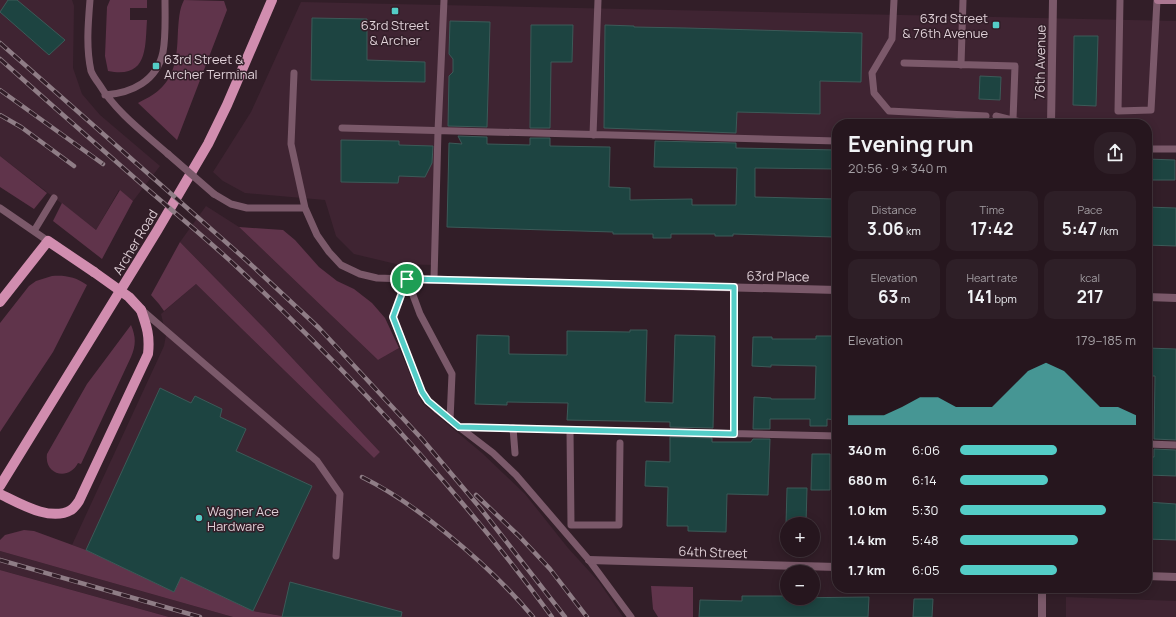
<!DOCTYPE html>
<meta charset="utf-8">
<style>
body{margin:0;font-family:Manrope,sans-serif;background:#2e1f27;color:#f1f3f6;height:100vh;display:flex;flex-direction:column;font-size:15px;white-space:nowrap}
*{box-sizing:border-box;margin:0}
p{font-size:13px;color:#a49fa4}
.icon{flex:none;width:22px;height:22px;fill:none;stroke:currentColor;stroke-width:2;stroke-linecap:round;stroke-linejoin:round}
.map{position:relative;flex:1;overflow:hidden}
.details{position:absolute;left:832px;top:119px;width:320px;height:474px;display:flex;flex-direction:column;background:#26161e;border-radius:16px;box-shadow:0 2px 10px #0003,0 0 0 1px #42353c}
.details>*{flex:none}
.fabs{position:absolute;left:780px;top:517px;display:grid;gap:8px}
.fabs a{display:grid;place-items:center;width:40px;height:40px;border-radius:50%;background:#26161e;box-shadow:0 2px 10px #0003,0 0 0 1px #42353c;font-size:20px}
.pin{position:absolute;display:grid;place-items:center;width:34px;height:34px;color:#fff;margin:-17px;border:2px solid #fff;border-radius:50%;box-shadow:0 1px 4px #0007}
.round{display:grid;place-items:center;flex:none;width:42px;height:42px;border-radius:16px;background:#2e1f27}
.headline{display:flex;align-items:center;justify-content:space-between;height:68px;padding:0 16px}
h1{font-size:22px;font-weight:700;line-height:30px}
.figures{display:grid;grid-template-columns:repeat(3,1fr);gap:6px;height:68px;padding:4px 16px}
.figures div{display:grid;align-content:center;border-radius:10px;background:#2e1f27;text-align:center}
.figures b{font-size:17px;font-weight:700}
.figures small{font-size:11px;font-weight:400}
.figures p{font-size:11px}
.chart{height:112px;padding:8px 16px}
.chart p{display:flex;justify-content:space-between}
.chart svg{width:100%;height:72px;margin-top:4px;fill:#54cdc7;opacity:.7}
ul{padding:0 16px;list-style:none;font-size:13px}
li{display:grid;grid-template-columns:64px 48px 1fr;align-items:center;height:30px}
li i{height:10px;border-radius:5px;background:#54cdc7}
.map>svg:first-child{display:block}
.built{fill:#3f2432}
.green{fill:#60344b}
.building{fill:#1d4441;stroke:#3c5a58}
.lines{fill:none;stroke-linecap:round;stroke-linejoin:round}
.lane{stroke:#7b596a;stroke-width:7}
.street{stroke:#7b596a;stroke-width:8}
.secondary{stroke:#ab7791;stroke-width:8}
.primary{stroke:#d18daf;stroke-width:10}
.rail-casing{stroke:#8f7d86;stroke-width:4.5}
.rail{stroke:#321e28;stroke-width:3;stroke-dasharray:9;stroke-linecap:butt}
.lane-bridge{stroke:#7b596a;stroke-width:7}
.primary-bridge{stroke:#d18daf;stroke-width:10}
.route-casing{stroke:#fff;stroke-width:8}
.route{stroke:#54cdc7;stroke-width:5}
.poi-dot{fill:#54cdc7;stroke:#321e28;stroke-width:1.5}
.labels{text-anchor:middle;stroke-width:3;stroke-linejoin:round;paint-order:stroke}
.poi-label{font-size:13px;fill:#decfd6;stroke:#321e28;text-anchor:start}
.street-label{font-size:13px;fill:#decfd6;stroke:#321e28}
</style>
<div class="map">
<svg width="1176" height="617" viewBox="0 0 1176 617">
<rect width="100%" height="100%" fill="#321e28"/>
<path class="built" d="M0,0h72l2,6 -1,62 9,26 18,21 60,51 -27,35 -14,-11 -23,40 -96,-74z
M301,2l875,19v129l-29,-1v-25h-310v17l-399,-10 -4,134 -38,-1 -42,-10 -18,-18 -11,-36 -80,-7 -22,-12 -10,-9 38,-60z
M206,206l33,21 139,133 21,-12 23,55 60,50 43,41 43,54 31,34 24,35h-335l-35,-6 -71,-34 -8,15 -88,-42 -14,-5 92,-199 2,-11 -5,-21 35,-30 178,174 6,-6 -114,-122 -86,-88z
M0,551l233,66h-64l-169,-47z
M1066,597l110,4v16h-110z"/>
<path class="green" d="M110,0h37v8h-17v12h17c-2,28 1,59 -39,51l-3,-15 2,-49z
M184,0l40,1 3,9 -50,130 -39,-37c7,-4 16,-8 21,-13 18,-16 18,-38 19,-60 1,-11 1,-20 6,-30z
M0,156l47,37 -13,16 -34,-22z
M120,190l13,11 -31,58 -49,-38 9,-18 34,27z
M239,227l44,3 12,10 24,27 18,14 17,8 18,14 13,15 14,30 -21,12z
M180,242l86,88 114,122 -6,6 -178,-174 -32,27 -5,-7 -8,-9z
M52,276c13,-1 24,1 35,9l-34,67 -53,80v-109l29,-37 7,-5z
M131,325c5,12 5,20 0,32l-50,107 -3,-1c-9,18 -34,12 -31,-9l40,-70z
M24,530l10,1 52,19 88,42 7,-15 72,34 35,6h-55l-233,-66v-11l5,-5z
M0,570l169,47h-169z
M651,586l42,1v30h-35l-5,-8z"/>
<path class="building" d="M8,0h9l48,40 -16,15 -49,-43z
M312,18l55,1v41l58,2v20l-114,-2z
M450,21l40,1 -3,105 -39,-1 1,-50 4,-4v-13l-4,-5z
M531,25h42l-1,37h-21l-1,66h-20z
M605,25l29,1v1l52,1 176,5 -1,49 -41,-1v33l-83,-2 -1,21 -132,-5z
M1074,36h24l-2,70 -23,-1z
M980,76l21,1 -1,23 -21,-1z
M458,136l29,1v7l43,1v-7h20v8l60,1 -1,40 21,1v12l62,-1v6h44l1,-37 -83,-1 1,-26 81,2v5l101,2 -1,19 -81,-1v29l80,2 -1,38 -101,-3v2h-18v-2h-44v4h-18v-4h-40v-2l-166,-5 2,-84 13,1z
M341,140l58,1v4l34,1 -1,17 -7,14 -26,-1 -1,7 -57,-1z
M1147,159l28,1v20h-28z
M1147,207l29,1v38l-29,-1z
M630,330h17l-2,72 28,1 2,-68 40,1 -2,92 -43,-1v-5l-103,-2 1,-17 -61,-1v3l-32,-1 2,-69 32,1v18l58,1v-24l63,1z
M816,336h21v84l-10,-1v7h-17v-7h-40v10h-17l1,-32 17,1v1h44l1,-33 -45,-1v2l-19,-1 1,-29h19v2h44z
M1147,348l29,1v91l-22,-1 1,-63h-8z
M160,388l31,15 4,-7 27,13 -2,8 26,12 -10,22 76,35 -59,125 -72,-34 -7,15 -88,-42z
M670,437l42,1v4h39l2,-3h17l-2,56 -41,-1 -1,38 -38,-1v-5h-21l1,-39 -23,-1 1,-25 24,1z
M1154,449l22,1v26l-29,-1v-18h7z
M812,454h18v36h-19z
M787,488h20l-1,36h-20z
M1147,502l29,2v36l-29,-1z
M290,582l112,30 -1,5h-119z
M742,596h44v2l83,-1 -1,20h-169l1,-17 42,1z
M914,599h19l-1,18h-19z"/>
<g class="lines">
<path class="lane" d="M90,0c-2,24 -4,48 1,71 2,5 5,9 8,13 17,28 44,48 69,70
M894,0l-2,39 -20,34 2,20 15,18 97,5
M1120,0l-2,111 33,-1 6,-110
M904,63l111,3 -2,54
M961,65l2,-65
M294,73l-3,71 14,64 12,27 12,17 12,13 19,9 17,4 30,1
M105,95c27,-2 52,-14 58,-43 3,-16 2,-35 2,-52
M996,116l33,8
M342,128l495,13
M593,135l5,-135
M1147,149h29
M214,194l17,10 16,4h58
M0,208l48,33
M34,231l20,-33
M407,279l-14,38 29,75 6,9 9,9 56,43 23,22 73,85 42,57
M407,279l13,35 32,60 -2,46
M434,279l4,-148 6,-131
M143,311l174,150 23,33 -4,62
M459,427l378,9
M513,428l2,25
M570,430l1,95h48l1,-82
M734,434v-147
M1147,444l29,1"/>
<path class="street" d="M1051,124l2,-124
M407,279l430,11
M1147,297l29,1
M589,560l248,7
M1147,576l29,1
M1042,617v-29"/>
<path class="secondary" d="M1158,0h18"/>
<path class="primary" d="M0,302l48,-61 46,31
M0,486l157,-255 51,-87 19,-39 45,-105
M0,494c19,9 50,28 71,16 3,-2 6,-6 8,-9l69,-147c2,-18 -1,-27 -7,-44"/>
<g class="rail-casing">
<path id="rail" d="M0,43l245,216 74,69 103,111 59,70 84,108
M0,59c48,43 97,86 145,128 31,27 63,53 93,81 114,107 221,222 314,349
M0,90l103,74
M0,115l21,12 53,39
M362,477c32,16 56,33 84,56 31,25 61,53 87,84
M476,495l43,41 31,33 37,48
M0,560l200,57"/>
</g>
<use href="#rail" class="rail"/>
<path class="lane-bridge" d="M168,154l46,40"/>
<path class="primary-bridge" d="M94,272l35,25 12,13"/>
</g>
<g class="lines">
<g class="route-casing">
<path id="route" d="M407,279l327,8v147l-275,-7 -31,-26 -6,-9 -29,-75z"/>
</g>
<use href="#route" class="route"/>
</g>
<g class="poi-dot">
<rect x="391" y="7" width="8" height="8" rx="2"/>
<rect x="992" y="21" width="8" height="8" rx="2"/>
<rect x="152" y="62" width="8" height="8" rx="2"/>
<circle cx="199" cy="518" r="4"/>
</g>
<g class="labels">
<g class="poi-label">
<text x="988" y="23" text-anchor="end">63rd Street<tspan x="988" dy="15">&amp; 76th Avenue</tspan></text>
<text x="395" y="30" text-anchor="middle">63rd Street<tspan x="395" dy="15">&amp; Archer</tspan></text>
<text x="164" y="64">63rd Street &amp;<tspan x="164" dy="15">Archer Terminal</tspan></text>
<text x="207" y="516">Wagner Ace<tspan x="207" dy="15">Hardware</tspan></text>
</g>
<g class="street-label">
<text transform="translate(1040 62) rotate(-89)" y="5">76th Avenue</text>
<text transform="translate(135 242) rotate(-59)" y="5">Archer Road</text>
<text transform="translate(778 276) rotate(1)" y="5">63rd Place</text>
<text transform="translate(713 552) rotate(2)" y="5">64th Street</text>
</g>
</g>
</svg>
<div class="fabs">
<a>+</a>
<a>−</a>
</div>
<div class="pin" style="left:407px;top:279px;background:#1e9e55"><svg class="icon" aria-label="arrive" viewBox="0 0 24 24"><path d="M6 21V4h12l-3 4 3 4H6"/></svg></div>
<section class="details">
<div class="headline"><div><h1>Evening run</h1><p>20:56 · 9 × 340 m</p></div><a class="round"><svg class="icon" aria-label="share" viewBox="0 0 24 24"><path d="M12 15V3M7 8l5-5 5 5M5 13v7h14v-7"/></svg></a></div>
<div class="figures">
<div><p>Distance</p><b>3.06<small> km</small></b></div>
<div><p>Time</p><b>17:42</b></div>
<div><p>Pace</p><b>5:47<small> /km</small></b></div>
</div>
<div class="figures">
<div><p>Elevation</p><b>63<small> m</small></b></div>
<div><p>Heart rate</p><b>141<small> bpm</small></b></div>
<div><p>kcal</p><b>217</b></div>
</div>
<div class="chart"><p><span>Elevation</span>179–185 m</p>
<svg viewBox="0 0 160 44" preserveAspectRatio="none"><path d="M0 44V38L10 38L20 38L30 33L40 27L50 27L60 33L70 33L80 33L90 22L100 11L110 6L120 11L130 22L140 33L150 33L160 38V44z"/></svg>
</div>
<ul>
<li><b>340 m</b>6:06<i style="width:55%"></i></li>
<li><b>680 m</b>6:14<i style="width:50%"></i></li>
<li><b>1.0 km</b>5:30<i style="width:83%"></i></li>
<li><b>1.4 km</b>5:48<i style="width:67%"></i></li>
<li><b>1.7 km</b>6:05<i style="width:55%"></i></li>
</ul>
</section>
</div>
